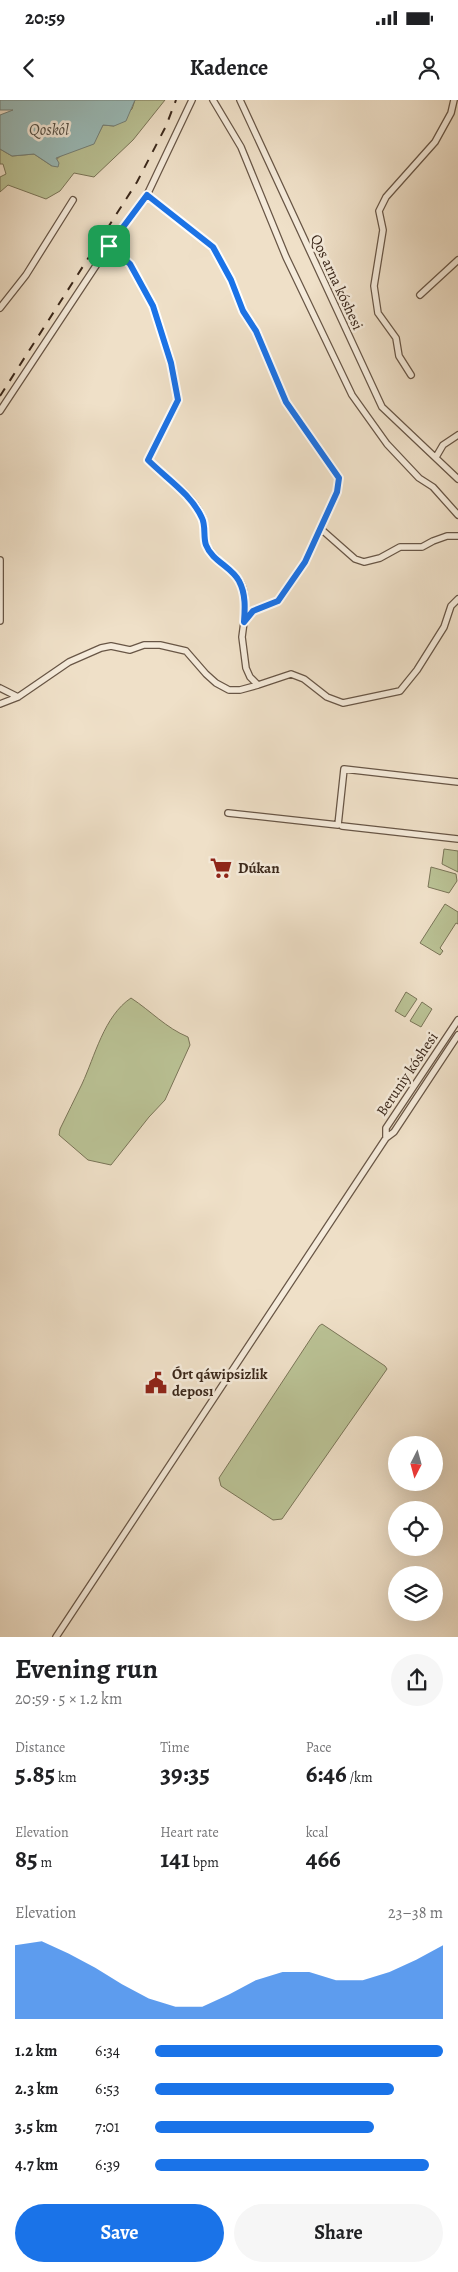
<!DOCTYPE html>
<meta charset="utf-8">
<style>
body{margin:0;font-family:Alegreya,serif;background:#f6f6f6;color:#202124;height:100vh;display:flex;flex-direction:column;font-size:19px;white-space:nowrap}
*{box-sizing:border-box;margin:0}
p{font-size:16px;color:#757577}
.icon{flex:none;width:28px;height:28px;fill:none;stroke:currentColor;stroke-width:2;stroke-linecap:round;stroke-linejoin:round}
.map{position:relative;height:1537px;overflow:hidden}
.side{display:flex;flex-direction:column;background:#fff;flex:1}
.side>*{flex:none}
.needle{width:32px;rotate:186deg}
.fabs{position:absolute;left:388px;top:1336px;display:grid;gap:10px}
.fabs a{display:grid;place-items:center;width:55px;height:55px;border-radius:50%;background:#fff;box-shadow:0 5px 20px #0002;font-size:25px}
.pin{position:absolute;display:grid;place-items:center;width:42px;height:42px;color:#fff;margin:-21px;border-radius:10px;box-shadow:0 2px 8px #0006}
.round{display:grid;place-items:center;flex:none;width:52px;height:52px;border-radius:26px;background:#f6f6f6}
.summary{display:flex;align-items:center;justify-content:space-between;height:85px;padding:0 15px}
h1{font-size:28px;font-weight:700;line-height:38px}
.stats{display:grid;grid-template-columns:repeat(3,1fr);gap:8px;height:85px;padding:5px 15px}
.stats div{display:grid;align-content:center}
.stats b{font-size:25px;font-weight:700}
.stats small{font-size:14px;font-weight:400}
.stats p{font-size:14px}
.chart{height:140px;padding:10px 15px}
.chart p{display:flex;justify-content:space-between}
.chart svg{width:100%;height:90px;margin-top:5px;fill:#1a73e8;opacity:.7}
.button{display:flex;gap:10px;margin-top:auto;padding:10px 15px}
.button a{flex:1;height:58px;border-radius:30px;background:#1a73e8;color:#fff;font-size:20px;font-weight:700;line-height:58px;text-align:center}
.button a+a{background:#f6f6f6;color:#202124}
ul{padding:0 15px;list-style:none;font-size:16px}
li{display:grid;grid-template-columns:80px 60px 1fr;align-items:center;height:38px}
li i{height:12px;border-radius:6px;background:#1a73e8}
.status{display:flex;justify-content:space-between;align-items:center;height:35px;padding:0 25px;background:#fff;direction:ltr}
.status svg{height:14px;fill:currentColor}
header{display:flex;justify-content:space-between;align-items:center;height:65px;padding:0 15px;background:#fff;font-size:22px;font-weight:700}
.map>svg:first-child{display:block}
.green{fill:#bac295;stroke:#7a7558}
.water{fill:#9abcba;stroke:#74817a}
.lines{fill:none;stroke-linecap:round;stroke-linejoin:round}
.minor-casing{stroke:#685646;stroke-width:8}
.minor{stroke:#f5ebdb;stroke-width:5.5}
.rail{stroke:#3b281b;stroke-width:2;stroke-dasharray:9 9;stroke-linecap:butt}
.route-casing{stroke:#fff;stroke-width:10}
.route{stroke:#1a73e8;stroke-width:6}
.labels{text-anchor:middle;stroke-width:5;stroke-linejoin:round;paint-order:stroke}
.street-label{font-size:15px;fill:#3b281b;stroke:#f5ebdb}
.poi-label{font-size:15px;font-weight:bold;fill:#3b281b;stroke:#f5ebdb;text-anchor:start}
.water-label{font-size:16px;font-style:italic;fill:#534d43;stroke:#f5ebdb}
</style>
<div class="status"><b>20:59</b><svg viewBox="0 0 49 12"><path d="M0 12V9h3v3zM5 12V6h3v6zM10 12V3h3v9zM15 12V0h3v12zM26 1h20v11H26zM47 4h2v5h-2z"/></svg></div>
<header><svg class="icon" aria-label="back" viewBox="0 0 24 24"><path d="M15 5l-7 7 7 7"/></svg>Kadence<svg class="icon" aria-label="person" viewBox="0 0 24 24"><circle cx="12" cy="8" r="4"/><path d="M4 21q1-7 8-7t8 7"/></svg></header>
<div class="map">
<svg width="458" height="1537" viewBox="0 0 458 1537">
<rect width="100%" height="100%" fill="#efe0c8"/>
<filter id="stains"><feTurbulence type="fractalNoise" baseFrequency=".004" numOctaves="4"/><feColorMatrix values="0 0 0 0 .2 0 0 0 0 .09 0 0 0 0 .02 0 0 0 .5 -.17"/></filter>
<radialGradient id="worn" r=".72"><stop offset=".6" stop-color="#630" stop-opacity="0"/><stop offset="1" stop-color="#630" stop-opacity=".3"/></radialGradient>
<path class="green" d="M135,0h30l-32,40 -39,37 -20,-4 -14,18 -14,8 -38,-14 -8,7v-15l6,-3 -3,-10h-3v-15l12,7 22,-2 18,12c7,-15 27,-17 41,-22l10,-19 11,1 18,-17z
M444,749l14,2v21l-16,-8z
M431,767l25,7 1,7 -8,12 -21,-6z
M445,804l13,8v12l-2,-1 -16,25 3,3 -3,4 -20,-12z
M406,892l11,7 -12,18 -10,-6z
M131,898c20,13 35,30 57,39l2,8 -25,55 -16,17 -38,48 -23,-5 -29,-25 1,-6c7,-15 15,-30 22,-45 13,-28 22,-68 49,-86z
M422,902l10,7 -11,18 -11,-6z
M322,1224l63,42 2,3 -105,150 -9,1 -52,-34 -2,-8 100,-152z"/>
<path class="water" d="M0,0h135l-9,21 -12,5 -11,-1 -9,19 -38,14 3,5 -1,4 -6,-1 -18,-12 -22,2 -12,-7v-34l13,-5h-13z"/>
<g class="lines">
<g class="minor-casing">
<path id="minor" d="M213,0l28,47 45,110 66,138 35,49 32,34 14,9 25,28
M240,0l142,307 76,72
M147,95l66,52 18,33 12,31 13,20 30,71 53,76 -2,14 -32,70 -27,39 -25,10 -9,11 -2,15 4,31 4,9 8,8 33,-11 13,5 23,18 16,6 57,-12 17,-21 27,-43 7,-21 7,-7
M109,146l21,18 23,41 18,58 7,38 -30,59c18,18 46,35 55,59 3,9 0,19 4,27 7,14 23,21 32,34 8,11 6,28 5,41
M420,195l38,-35
M0,208l26,-33 47,-75
M411,275l-12,-19 -3,-18 -18,-25 -4,-27 9,-56 -4,-19 7,-14 49,-55 16,-29 3,-13
M0,311l109,-165 38,-51 45,-95
M436,357l7,-12 15,-10
M321,429l34,30 9,3 16,-4 20,-11h22l11,-6 14,-5h11
M0,460v61
M0,588l18,9
M0,604l18,-7 51,-35 32,-14 10,-2 19,4 14,-5h16l26,6 20,23 10,9 13,7h11l18,-5
M228,713l110,12 6,-56 114,13
M342,726l116,13
M386,1038v-10l72,-108
M56,1537l330,-499 8,-6 64,-97"/>
</g>
<use href="#minor" class="minor"/>
<path class="rail" d="M0,296l137,-214 29,-56 10,-26"/>
</g>
<g class="lines">
<g class="route-casing">
<path id="route" d="M147,95l66,52 18,33 12,31 13,20 30,71 53,76 -2,14 -32,70 -27,39 -25,10 -9,11c1,-13 2,-28 -5,-41 -7,-14 -27,-20 -33,-36 -3,-8 0,-19 -4,-27 -11,-24 -35,-39 -54,-58l30,-60 -7,-37 -18,-57 -23,-42 -21,-18z"/>
</g>
<use href="#route" class="route"/>
</g>
<defs>
<g id="supermarket-bare" transform="scale(1.725)"><path d="M-6-5.5h2.5l.6 2H6L4.5 2H-2.5L-4.4-4H-6ZM-1.5 3.2a1.3 1.3 0 1 0 .1 0ZM3 3.2a1.3 1.3 0 1 0 .1 0Z" fill="#8f2418" stroke="#f5ebdb" stroke-width="2.5" paint-order="stroke"/></g>
<g id="civic-bare" transform="scale(1.725)"><path d="M-.6-6.5H3V-4.5H.6V-3L4-1V1h2V6H-6V1h2V-1L-.6-3ZM-1.2 2.5V6h2.4V2.5Z" fill="#8f2418" stroke="#f5ebdb" stroke-width="2.5" paint-order="stroke"/></g>
</defs>
<g fill-rule="evenodd">
<use href="#supermarket-bare" x="221" y="768"/>
<use href="#civic-bare" x="156" y="1283"/>
</g>
<g class="labels">
<g class="street-label">
<text transform="translate(337 182) rotate(65)" y="5">Qos arna kóshesi</text>
<text transform="translate(407 974) rotate(-56)" y="5">Beruniy kóshesi</text>
</g>
<g class="poi-label">
<text x="238" y="773">Dúkan</text>
<text x="172" y="1279">Órt qáwipsizlik<tspan x="172" dy="17">deposı</tspan></text>
</g>
<g class="water-label">
<text x="49" y="35">Qoskól</text>
</g>
</g>
<rect width="100%" height="100%" filter="url(#stains)"/>
<rect width="100%" height="100%" fill="url(#worn)"/>
</svg>
<div class="fabs">
<a><svg class="needle" viewBox="-14 -14 28 28"><path d="M0-13l5 13h-10z" fill="#e53935"/><path d="M0 13l5-13h-10z" fill="#757577"/></svg></a>
<a><svg class="icon" aria-label="locate" viewBox="0 0 24 24"><circle cx="12" cy="12" r="6"/><path d="M12 2v4M12 18v4M2 12h4M18 12h4"/></svg></a>
<a><svg class="icon" aria-label="layers" viewBox="0 0 24 24"><path d="M12 4l9 5-9 5-9-5zM3 14l9 5 9-5"/></svg></a>
</div>
<div class="pin" style="left:109px;top:146px;background:#1e9e55"><svg class="icon" aria-label="arrive" viewBox="0 0 24 24"><path d="M6 21V4h12l-3 4 3 4H6"/></svg></div>
</div>
<section class="side">
<div class="summary"><div><h1>Evening run</h1><p>20:59 · 5 × 1.2 km</p></div><a class="round"><svg class="icon" aria-label="share" viewBox="0 0 24 24"><path d="M12 15V3M7 8l5-5 5 5M5 13v7h14v-7"/></svg></a></div>
<div class="stats">
<div><p>Distance</p><b>5.85<small> km</small></b></div>
<div><p>Time</p><b>39:35</b></div>
<div><p>Pace</p><b>6:46<small> /km</small></b></div>
</div>
<div class="stats">
<div><p>Elevation</p><b>85<small> m</small></b></div>
<div><p>Heart rate</p><b>141<small> bpm</small></b></div>
<div><p>kcal</p><b>466</b></div>
</div>
<div class="chart"><p><span>Elevation</span>23–38 m</p>
<svg viewBox="0 0 160 44" preserveAspectRatio="none"><path d="M0 44V8L10 6L20 12L30 19L40 27L50 34L60 38L70 38L80 32L90 25L100 21L110 21L120 25L130 25L140 21L150 15L160 8V44z"/></svg>
</div>
<ul>
<li><b>1.2 km</b>6:34<i style="width:100%"></i></li>
<li><b>2.3 km</b>6:53<i style="width:83%"></i></li>
<li><b>3.5 km</b>7:01<i style="width:76%"></i></li>
<li><b>4.7 km</b>6:39<i style="width:95%"></i></li>
</ul>
<div class="button"><a>Save</a><a>Share</a></div>
</section>
